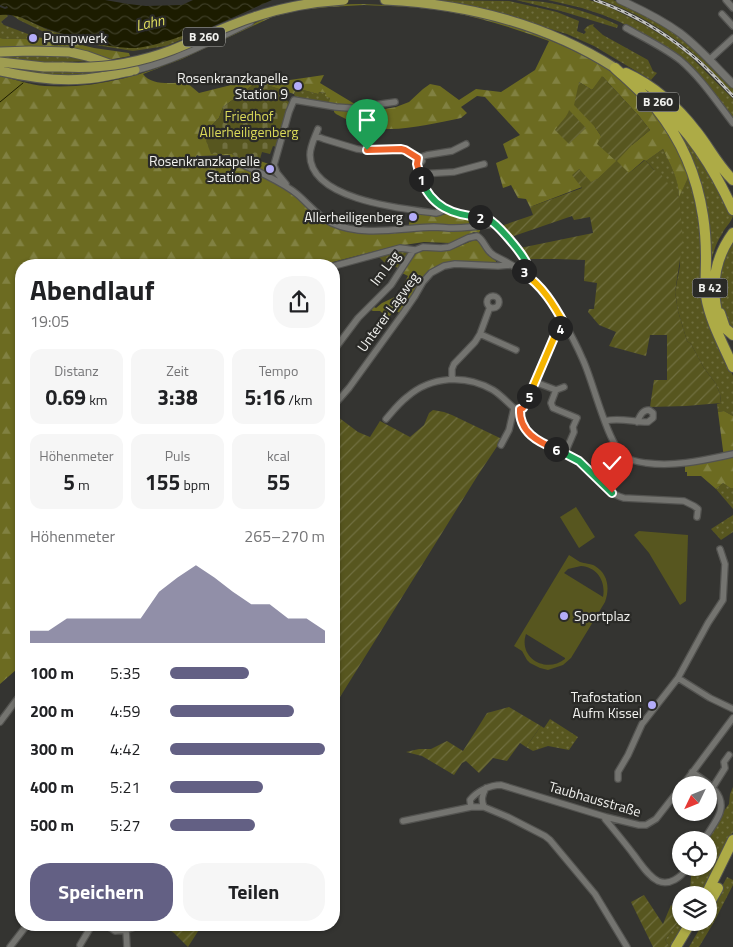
<!DOCTYPE html>
<html lang="de">
<meta charset="utf-8">
<style>
body{margin:0;font-family:"Titillium Web",sans-serif;background:#f6f6f6;color:#202124;height:100vh;display:flex;flex-direction:column;font-size:19px;white-space:nowrap}
*{box-sizing:border-box;margin:0}
p{font-size:16px;color:#757577}
.icon{flex:none;width:28px;height:28px;fill:none;stroke:currentColor;stroke-width:2;stroke-linecap:round;stroke-linejoin:round}
.map{position:relative;flex:1;overflow:hidden}
.drawer{position:absolute;left:15px;top:259px;width:325px;height:672px;display:flex;flex-direction:column;background:#fff;border-radius:20px;box-shadow:0 1px 4px #0004}
.drawer>*{flex:none}
.needle{width:32px;rotate:227deg}
.fabs{position:absolute;left:672px;top:776px;display:grid;gap:10px}
.fabs a{display:grid;place-items:center;width:45px;height:45px;border-radius:50%;background:#fff;box-shadow:0 1px 4px #0004;font-size:25px}
.pin{position:absolute;display:grid;place-items:center;width:42px;height:42px;color:#fff;margin:-51px -21px;border-radius:50% 50% 50% 0;rotate:-45deg;box-shadow:0 0 5px #0007}
.pin .icon{rotate:45deg}
.km{position:absolute;width:25px;height:25px;margin:-12px;border-radius:50%;background:#222;color:#fff;font-size:14px;line-height:25px;text-align:center}
.round{display:grid;place-items:center;flex:none;width:52px;height:52px;border-radius:20px;background:#f6f6f6}
.summary{display:flex;align-items:center;justify-content:space-between;height:85px;padding:0 15px}
h1{font-size:28px;font-weight:700;line-height:38px}
.stats{display:grid;grid-template-columns:repeat(3,1fr);gap:8px;height:85px;padding:5px 15px}
.stats div{display:grid;align-content:center;border-radius:12px;background:#f6f6f6;text-align:center}
.stats b{font-size:21px;font-weight:700}
.stats small{font-size:14px;font-weight:400}
.stats p{font-size:14px}
.chart{height:140px;padding:10px 15px}
.chart p{display:flex;justify-content:space-between}
.chart svg{width:100%;height:90px;margin-top:5px;fill:#636084;opacity:.7}
.cta{display:flex;gap:10px;margin-top:auto;padding:10px 15px}
.cta a{flex:1;height:58px;border-radius:20px;background:#636084;color:#fff;font-size:20px;font-weight:700;line-height:58px;text-align:center}
.cta a+a{background:#f6f6f6;color:#202124}
ul{padding:0 15px;list-style:none;font-size:16px}
li{display:grid;grid-template-columns:80px 60px 1fr;align-items:center;height:38px}
li i{height:12px;border-radius:6px;background:#636084}
.map>svg:first-child{display:block}
.grass{fill:url(#grass-dots)}
.forest{fill:url(#forest-firs);fill-rule:evenodd}
.cemetery{fill:url(#cemetery-stones)}
.park{fill:#57561f;fill-rule:evenodd}
.garden{fill:url(#garden-furrows)}
.water{fill:url(#water-waves)}
.lines{fill:none;stroke-linecap:round;stroke-linejoin:round}
.stream{stroke:#1c1c00;stroke-width:1}
.minor-casing{stroke:#535350;stroke-width:8}
.tertiary-casing{stroke:#535350;stroke-width:9}
.primary-casing{stroke:#535350;stroke-width:11}
.trunk-casing{stroke:#535350;stroke-width:12}
.minor{stroke:#747470;stroke-width:5.5}
.tertiary{stroke:#747470;stroke-width:7}
.primary{stroke:#9f9d51;stroke-width:9}
.trunk{stroke:#adab46;stroke-width:10}
.rail-casing{stroke:#c1c1be;stroke-width:3}
.rail{stroke:#2a2a27;stroke-width:1;stroke-dasharray:4;stroke-linecap:butt}
.primary-bridge-casing{stroke:#535350;stroke-width:11;stroke-linecap:butt}
.primary-bridge{stroke:#9f9d51;stroke-width:9}
.split-1-casing{stroke:#fff;stroke-width:10}
.split-2-casing{stroke:#fff;stroke-width:10}
.split-3-casing{stroke:#fff;stroke-width:10}
.split-4-casing{stroke:#fff;stroke-width:10}
.split-5-casing{stroke:#fff;stroke-width:10}
.split-6-casing{stroke:#fff;stroke-width:10}
.split-7-casing{stroke:#fff;stroke-width:10}
.split-1{stroke:#f0652b;stroke-width:6}
.split-2{stroke:#22a559;stroke-width:6}
.split-3{stroke:#22a559;stroke-width:6}
.split-4{stroke:#f5b400;stroke-width:6}
.split-5{stroke:#f5b400;stroke-width:6}
.split-6{stroke:#f0652b;stroke-width:6}
.split-7{stroke:#22a559;stroke-width:6}
.poi-dot{fill:#b4acf9;stroke:#2a2a27;stroke-width:2}
.labels{text-anchor:middle;stroke-width:4.5;stroke-linejoin:round;paint-order:stroke}
.shield{fill:#2a2a27;stroke:#b5b5b2;stroke-width:1}
.shield-label{font-size:12px;font-weight:bold;fill:#f1f1ee}
.poi-label{font-size:14px;fill:#f1f1ee;stroke:#2a2a27;text-anchor:end}
.park-label{font-size:14px;fill:#dad959;stroke:#2a2a27}
.street-label{font-size:14px;fill:#f1f1ee;stroke:#2a2a27}
.water-label{font-size:15px;font-style:italic;fill:#dedd5d;stroke:#2a2a27}
</style>
<div class="map">
<svg width="733" height="947" viewBox="0 0 733 947">
<defs>
<pattern id="grass-dots" width="8" height="8" patternUnits="userSpaceOnUse" patternTransform="scale(1.25)"><rect width="8" height="8" fill="#57561f"/><path d="M2 2h.1M6 6h.1" fill="none" stroke="#706f40" stroke-width="1.8" stroke-linecap="round"/></pattern>
<pattern id="forest-firs" width="22" height="20" patternUnits="userSpaceOnUse" patternTransform="scale(1.25)"><rect width="22" height="20" fill="#6c6b21"/><path d="M5 1l3.5 6h-7zM16 11l3.5 6h-7z" fill="#818142"/></pattern>
<pattern id="cemetery-stones" width="16" height="16" patternUnits="userSpaceOnUse" patternTransform="scale(1.25)"><rect width="16" height="16" fill="#57561f"/><path d="M2 7V4a2 2 0 0 1 4 0v3zM10 15v-3a2 2 0 0 1 4 0v3z" fill="#706f40"/></pattern>
<pattern id="garden-furrows" width="10" height="10" patternUnits="userSpaceOnUse" patternTransform="scale(1.25)"><rect width="10" height="10" fill="#57561f"/><path d="M-1 1l2-2M0 10L10 0M9 11l2-2" fill="none" stroke="#706f40"/></pattern>
<pattern id="water-waves" width="16" height="10" patternUnits="userSpaceOnUse" patternTransform="scale(1.25)"><rect width="16" height="10" fill="#1c1c00"/><path d="M0 5q4-4 8 0t8 0" fill="none" stroke="#3d3d26"/></pattern>
</defs>
<rect width="100%" height="100%" fill="#343431"/>
<path class="grass" d="M435,0l74,1 48,11 22,9 -2,10 7,3 2,-2 -2,-2c3,-4 5,-5 10,-6l-1,2 10,9 45,25 5,11 4,2 -6,7 -57,-34 -27,-12 -85,-25z
M516,0c9,0 18,1 28,2 26,4 50,12 74,23l-1,3 -56,-17z
M548,0h41l16,5 38,19 28,17 20,16 42,42v20l-38,-47 -45,-33 -30,-17 -17,-7 -21,-7z
M601,0h12l15,6 52,30 39,37 14,15v6c-14,-15 -28,-31 -44,-44 -26,-21 -56,-39 -88,-50z
M6,14l2,2 -7,6 3,3 32,12v2l-2,2c-7,-4 -24,-1 -34,-3v-23z
M12,15h4l32,15 50,14 33,4 74,-20 2,1 -41,17 -33,5 -50,-8 -37,-10 -27,-13z
M0,54c31,0 62,-2 92,7l-32,1v2l-32,-2 -28,-3z
M0,65l64,6v1l27,-1 26,-3 9,2 -63,8 -63,-10z
M296,88l22,6v-2l8,1 4,5 -2,6 -31,-6 -3,-3z
M652,100l31,32 43,67 7,17c-2,7 -8,11 -11,18 -6,9 -8,17 -11,27l-7,-54z
M663,149c7,15 16,30 16,47l10,-20 10,35 12,115 22,50v40l-9,-5 -6,1 -1,-8 4,-1 -1,-9 -4,-10 -12,-16 -13,-24 -4,-3 -9,-30 -3,-19 5,-26 -1,-69 -33,-36z
M733,243v90l-7,-9 -7,-24v-22l7,-26h2z
M402,251l5,2 -1,3 -8,12 -14,-6 -6,-6z
M723,483l7,5h3v21l-17,-20z
M733,515v17l-12,8 -10,-11z
M550,719l28,18 -9,13 -21,-4 -15,5 -7,-4 15,-21 3,2z
M733,787v45l-32,63h-13l2,-2 1,-18 5,-7h13v-22l3,-6 -3,-2 12,-23 8,-11 1,-10z
M727,877l6,3v5l-19,37 -15,25h-10l14,-24 6,-1v-11z
M681,906v16l5,1 -14,24h-2l-5,-7 14,-19 -5,-14 4,3z"/>
<path class="forest" d="M360,4c52,2 104,6 154,22 19,7 38,15 56,23 20,10 43,21 59,36 19,19 36,40 49,63 4,9 7,19 11,28l-10,21c0,-17 -9,-33 -16,-48l-17,12 -2,-1 -15,13 -32,6 -6,4 -12,-14 3,18 -52,20 -4,-8 -8,-1 -7,-13 -8,3 -7,-25 12,-5 -5,-14 17,-9 -35,-38 -8,-1 -16,11 6,6 -6,5c-25,5 -60,14 -85,10 -13,-1 -27,-7 -40,-14l-2,-2v-4l-7,-1 3,-9 -5,-2 1,-3 -7,-1 -1,2 -22,-6 -2,6 -37,-12 -34,25 -4,11 -7,7 -1,29h21l25,15 3,-8 15,5 10,15 38,35 10,6 19,5 56,1 4,-16 26,4 8,-2 20,5 19,2 3,1v1l-7,5 -2,5 -5,-1 -24,11 -26,-1 -33,5 -70,18c-8,-4 -18,-6 -26,0h-274v397l-4,7 -17,15v-608c14,3 30,9 45,10 48,3 95,-9 140,-29 23,-10 45,-22 68,-33 7,-3 14,-7 21,-9 27,-10 57,-10 86,-11zM364,5c28,1 57,2 85,7 34,6 67,17 100,29l-14,29 -34,22 -25,-3 -17,11 -19,-14 -10,-2 -7,5 -14,13 -13,5 -28,5 -48,-29 4,-8 -41,6 -27,-3 -13,4 -44,11 -13,-11c-12,1 -35,4 -43,-8l39,-15 90,-42 29,-7 28,-3zM603,77l36,39 11,14 -18,15 -31,-9 -6,-9 -16,-45 13,8zM197,155l2,1 31,-1 2,9h-33l-1,-3h-3v-3z
M36,37l13,2v-2l45,11 35,5 1,3 -22,4 -108,-12v-10c10,2 27,-1 34,3l2,-2z
M474,240l5,1 9,14 8,6v2l-41,-2 -12,3 -28,27 -14,23 -6,-4 -7,8 -8,-7h-7l-2,-1 3,-3 2,1 6,-5 15,-7 11,-20 -6,-3 15,-21 7,-2 24,1z
M724,411l9,5v72h-3l-7,-5 -7,6 -15,-13h-14v-4h-2v-6l39,-8 -6,-46z"/>
<path class="cemetery" d="M257,82l33,10 -3,9 3,1 -14,45 -3,-1 -3,8 -8,-2 -5,17 -20,-8 -3,-6 -2,-1h-21l-5,-13 6,-16 7,-7 4,-11z"/>
<path class="park" d="M576,507l19,30 -16,11 -19,-31z
M639,531l49,4 -2,66 -6,4 -31,-52 -15,-18z
M569,555c4,2 7,5 11,7 5,2 10,1 15,4 13,8 15,22 10,36l-34,56 -8,7 -15,5 -8,-2 -10,-5 -3,-3 -5,-9 -8,-5zM581,566c16,1 25,15 22,31l-39,-24 4,-4zM526,634l39,24v1c-19,15 -47,-1 -39,-25z"/>
<path class="garden" d="M602,76l37,40 11,14 -18,15 -15,16 12,12 16,-13 9,10 5,2 20,25 4,43 -8,52 3,19 9,30 4,3 13,24 12,16 4,10 1,9 -35,3 -36,1 4,-27h13v-45h-17l-4,21 -37,-10 7,-14 -17,-7 -11,-13 1,-3h5l3,-26 -13,-2 1,-21 -29,-1h-27l-9,-11 73,-15 -3,-16 -16,3 -2,-4 -61,21 -10,-11 32,-11 -3,-8 52,-19 -10,-13 7,-6 12,13 6,-3 19,-18 -19,-17 4,-8 -6,-9 -21,-22 5,-23 13,8z
M569,110l17,18 -17,16 -14,-14c4,-6 13,-14 14,-20z
M433,410l11,2 8,3 50,24 -24,36 -138,222h-6v-283l24,18 12,5 10,-16 30,16 14,-12 5,-12z
M509,707l32,19 -15,21 -6,-4 -13,18 -14,-3 -14,15 -13,-12 -4,2 -8,12 -32,-19 -16,-4 13,-3h12l16,-8 16,10 24,-38z
M644,895l19,29 8,-19 3,2 5,14 -14,19 5,7h-17l-22,-45z
M162,925h40l-14,22 -14,-14z"/>
<path class="water" d="M0,0h105l23,4 18,2 36,-1 11,-5h79l-65,29 -2,-1c-21,7 -55,21 -75,20 -27,-1 -54,-10 -79,-18 -20,-6 -29,-17 -51,-15v-8l5,2 3,-1 -1,-2 -2,1 -5,-2z"/>
<g class="lines">
<path class="stream" d="M0,102l23,-19"/>
<g class="minor-casing">
<path id="minor" d="M726,0l7,8
M722,14l11,12
M626,28c18,10 37,19 54,32 21,18 36,41 53,63
M709,60l24,-22
M318,129c-3,8 -8,17 -8,26 0,45 94,54 126,58l4,-1 6,-3
M316,136l8,3 33,10 17,2 29,-1 19,11
M418,158c-5,23 19,50 40,56 10,3 22,1 31,5 11,6 26,27 34,37l3,7 -3,10
M418,158l9,-3 25,-4 14,-7
M199,163c10,0 23,-2 34,-1 15,3 52,22 64,32 12,10 21,23 35,29 31,14 69,5 102,4 6,0 12,1 19,1 14,0 28,-2 41,-4
M420,174l34,-2 30,-8
M286,184l-9,-11 -3,-8 15,-53 5,-12 42,7 26,2 5,-3 28,-4
M334,266l66,-18 15,2
M487 302a6 6 0 1 1 12 0a6 6 0 1 1-12 0Z
M480,334l36,16
M334,350l24,-32 33,-33 22,-34 10,-4 18,1 8,-1 19,-9 9,-2c7,4 8,12 14,17 3,3 6,4 10,6 10,5 22,13 32,21 17,14 41,59 50,80 10,21 25,86 42,97 6,4 14,5 21,6 30,4 58,-3 87,-9
M452,379v-10l2,-5 21,-22 5,-8 10,-27
M535,382l21,8 -5,13 2,5 24,10 -4,9 1,5 -9,21
M556,390l8,-3
M334,405l15,-17 55,-76 11,-16 8,-14 8,-9 13,-7 11,-2 43,2 12,-1
M520,409c0,9 1,15 7,22 14,15 34,17 50,28 17,11 26,34 47,39l60,3 10,5 4,3 -1,8
M386,419c6,-7 13,-16 21,-22 24,-21 59,-23 86,-7 8,5 14,12 21,18
M605,421c13,-4 28,1 42,1h1l5,-4v-5l-4,-3c-7,0 -9,6 -12,12
M501,445l8,-15 5,-22 6,1 3,-2 33,-74 9,-8
M720,549l5,15 -2,36 -15,23 -30,55 32,20 23,11
M0,722l21,-28
M692,772c13,9 34,21 28,40 -2,8 -12,20 -16,28
M618,779v-7l10,-17 14,-31 36,-46
M683,785l50,-67
M713,787l12,-19 -1,-6 5,-7
M471,807l-1,-7c7,-9 20,-15 31,-15l105,32 33,8h7l10,-6 25,-32
M484,807c-3,-7 -2,-12 2,-19
M606,817l-1,2c10,12 20,24 29,36 7,9 14,21 24,26 12,5 23,-4 29,-13
M403,821l68,-14h13l24,10 37,19 5,4 45,54 32,53
M106,925l9,6 11,-1
M80,945l12,-20
M10,947l17,-22
M127,947l-1,-17 15,-5"/>
</g>
<g class="tertiary-casing">
<path id="tertiary" d="M620,0c20,9 42,20 60,33 20,15 36,34 53,51
M135,70c40,-10 77,-30 115,-48"/>
</g>
<g class="primary-casing">
<path id="primary" d="M385,0c81,4 161,24 230,68
M0,52l30,-1 40,1 17,4 22,8 26,6
M0,62l44,5h20
M0,71c27,6 56,11 85,8 15,-1 30,-5 46,-8"/>
</g>
<g class="trunk-casing">
<path id="trunk" d="M615,68c14,13 29,26 41,40 25,31 41,68 47,108 2,13 3,28 3,42 0,12 -1,25 0,38 4,25 17,48 27,71
M626,73c27,12 52,34 70,58 13,16 22,35 37,49
M653,97c36,33 60,69 80,113
M720,313l5,15 8,7
M719,320c-9,-31 -5,-61 14,-87
M706,895l27,-55
M709,904l9,-16
M676,947l15,-25"/>
</g>
<use href="#minor" class="minor"/>
<use href="#tertiary" class="tertiary"/>
<use href="#primary" class="primary"/>
<use href="#trunk" class="trunk"/>
<g class="rail-casing">
<path id="rail" d="M595,0c34,12 66,30 94,53 16,12 30,28 44,43"/>
</g>
<use href="#rail" class="rail"/>
<g class="primary-bridge-casing">
<path id="primary-bridge" d="M64,67c36,2 74,-4 108,-17 28,-11 54,-24 82,-33 29,-10 59,-15 90,-17"/>
</g>
<use href="#primary-bridge" class="primary-bridge"/>
</g>
<g class="lines">
<g class="split-1-casing">
<path id="split-1" d="M367,150l34,-1 4,1 13,8 -1,6 4,15"/>
</g>
<g class="split-2-casing">
<path id="split-2" d="M421,179c10,28 32,36 59,38"/>
</g>
<g class="split-3-casing">
<path id="split-3" d="M480,217c2,0 7,2 8,2 10,5 33,33 38,43l-2,9"/>
</g>
<g class="split-4-casing">
<path id="split-4" d="M524,271l-1,2c19,12 31,32 42,52l-5,3"/>
</g>
<g class="split-5-casing">
<path id="split-5" d="M529,396l27,-63 4,-5"/>
</g>
<g class="split-6-casing">
<path id="split-6" d="M529,396l-6,12 -3,1c-1,23 18,33 36,40"/>
</g>
<g class="split-7-casing">
<path id="split-7" d="M556,449l23,12 33,32"/>
</g>
<use href="#split-1" class="split-1"/>
<use href="#split-2" class="split-2"/>
<use href="#split-3" class="split-3"/>
<use href="#split-4" class="split-4"/>
<use href="#split-5" class="split-5"/>
<use href="#split-6" class="split-6"/>
<use href="#split-7" class="split-7"/>
</g>
<g class="poi-dot">
<circle cx="33" cy="38" r="5"/>
<circle cx="298" cy="86" r="5"/>
<circle cx="270" cy="169" r="5"/>
<circle cx="413" cy="217" r="5"/>
<circle cx="564" cy="616" r="5"/>
<circle cx="652" cy="705" r="5"/>
</g>
<g class="labels">
<g class="shield">
<rect x="183" y="27.5" width="42" height="19" rx="4"/>
<rect x="637" y="92.5" width="42" height="19" rx="4"/>
<rect x="692.5" y="278.5" width="35" height="19" rx="4"/>
</g>
<g class="shield-label">
<text x="204" y="41">B 260</text>
<text x="658" y="106">B 260</text>
<text x="710" y="292">B 42</text>
</g>
<g class="poi-label">
<text x="43" y="43" text-anchor="start">Pumpwerk</text>
<text x="288" y="83">Rosenkranzkapelle<tspan x="288" dy="16">Station 9</tspan></text>
<text x="260" y="166">Rosenkranzkapelle<tspan x="260" dy="16">Station 8</tspan></text>
<text x="403" y="222">Allerheiligenberg</text>
<text x="574" y="621" text-anchor="start">Sportplaz</text>
<text x="642" y="702">Trafostation<tspan x="642" dy="16">Aufm Kissel</tspan></text>
</g>
<g class="park-label">
<text x="249" y="121">Friedhof<tspan x="249" dy="16">Allerheiligenberg</tspan></text>
</g>
<g class="street-label">
<text transform="translate(385 268) rotate(-53)" y="5">Im Lag</text>
<text transform="translate(388 312) rotate(-54)" y="5">Unterer Lagweg</text>
<text transform="translate(595 799) rotate(16)" y="5">Taubhausstraße</text>
</g>
<g class="water-label">
<text transform="translate(150 23) rotate(-12)" y="5">Lahn</text>
</g>
</g>
</svg>
<div class="fabs">
<a><svg class="needle" viewBox="-14 -14 28 28"><path d="M0-13l5 13h-10z" fill="#e53935"/><path d="M0 13l5-13h-10z" fill="#757577"/></svg></a>
<a><svg class="icon" aria-label="locate" viewBox="0 0 24 24"><circle cx="12" cy="12" r="6"/><path d="M12 2v4M12 18v4M2 12h4M18 12h4"/></svg></a>
<a><svg class="icon" aria-label="layers" viewBox="0 0 24 24"><path d="M12 4l9 5-9 5-9-5zM3 14l9 5 9-5"/></svg></a>
</div>
<div class="pin" style="left:367px;top:150px;background:#1e9e55"><svg class="icon" aria-label="arrive" viewBox="0 0 24 24"><path d="M6 21V4h12l-3 4 3 4H6"/></svg></div>
<div class="pin" style="left:612px;top:493px;background:#d93025"><svg class="icon" aria-label="check" viewBox="0 0 24 24"><path d="M5 12l5 5 9-10"/></svg></div>
<b class="km" style="left:421px;top:179px">1</b>
<b class="km" style="left:480px;top:217px">2</b>
<b class="km" style="left:524px;top:271px">3</b>
<b class="km" style="left:560px;top:328px">4</b>
<b class="km" style="left:529px;top:396px">5</b>
<b class="km" style="left:556px;top:449px">6</b>
<section class="drawer">
<div class="summary"><div><h1>Abendlauf</h1><p>19:05</p></div><a class="round"><svg class="icon" aria-label="share" viewBox="0 0 24 24"><path d="M12 15V3M7 8l5-5 5 5M5 13v7h14v-7"/></svg></a></div>
<div class="stats">
<div><p>Distanz</p><b>0.69<small> km</small></b></div>
<div><p>Zeit</p><b>3:38</b></div>
<div><p>Tempo</p><b>5:16<small> /km</small></b></div>
</div>
<div class="stats">
<div><p>Höhenmeter</p><b>5<small> m</small></b></div>
<div><p>Puls</p><b>155<small> bpm</small></b></div>
<div><p>kcal</p><b>55</b></div>
</div>
<div class="chart"><p><span>Höhenmeter</span>265–270 m</p>
<svg viewBox="0 0 160 44" preserveAspectRatio="none"><path d="M0 44V38L10 38L20 32L30 32L40 32L50 32L60 32L70 19L80 12L90 6L100 12L110 19L120 25L130 25L140 32L150 32L160 38V44z"/></svg>
</div>
<ul>
<li><b>100 m</b>5:35<i style="width:51%"></i></li>
<li><b>200 m</b>4:59<i style="width:80%"></i></li>
<li><b>300 m</b>4:42<i style="width:100%"></i></li>
<li><b>400 m</b>5:21<i style="width:60%"></i></li>
<li><b>500 m</b>5:27<i style="width:55%"></i></li>
</ul>
<div class="cta"><a>Speichern</a><a>Teilen</a></div>
</section>
</div>
